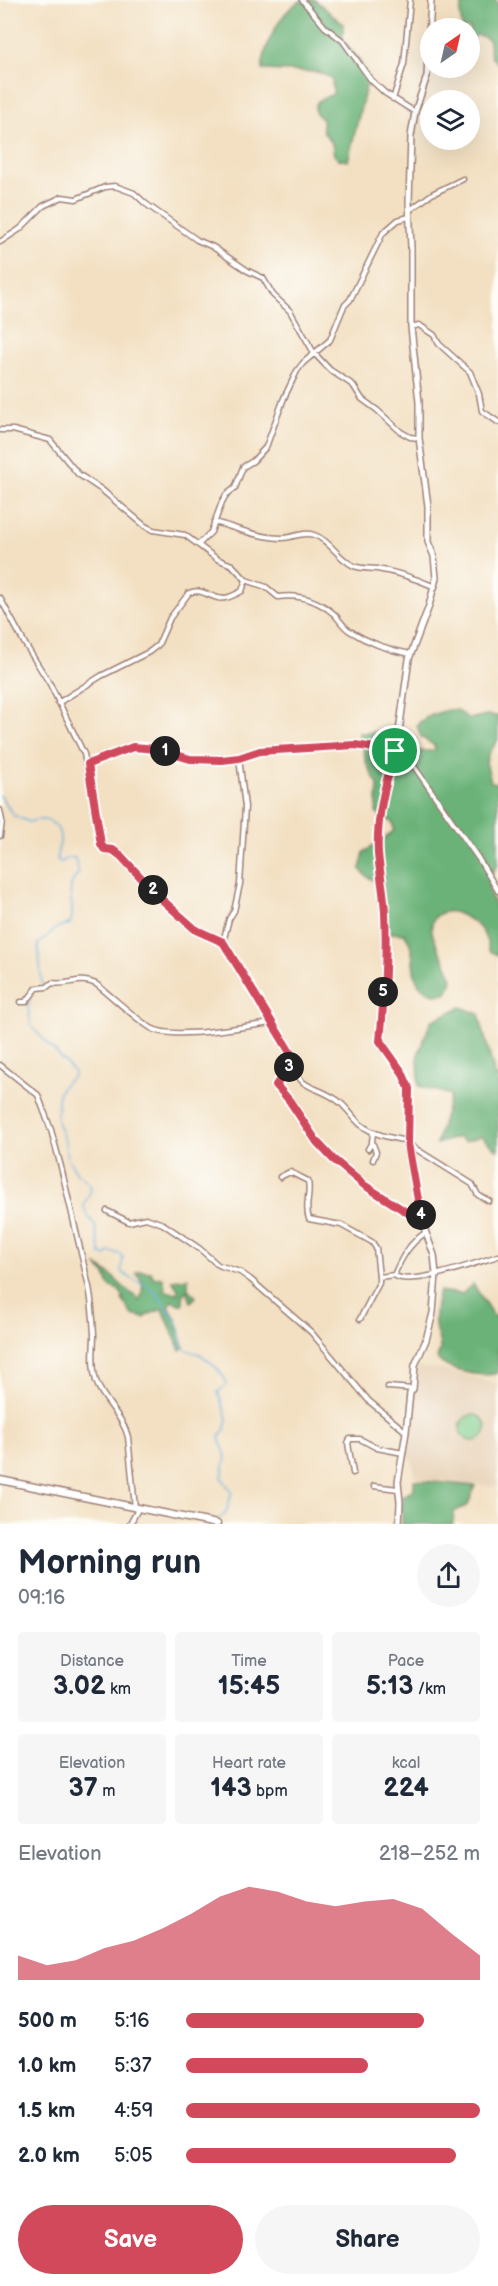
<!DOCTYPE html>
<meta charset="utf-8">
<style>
body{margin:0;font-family:"Balsamiq Sans",sans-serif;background:#f6f6f7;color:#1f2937;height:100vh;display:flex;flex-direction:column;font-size:22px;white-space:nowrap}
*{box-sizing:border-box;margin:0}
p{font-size:20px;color:#747a83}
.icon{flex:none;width:33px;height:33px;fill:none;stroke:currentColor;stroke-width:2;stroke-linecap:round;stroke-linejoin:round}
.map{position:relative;height:1524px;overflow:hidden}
.panel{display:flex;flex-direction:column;background:#fff;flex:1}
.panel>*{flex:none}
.needle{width:39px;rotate:34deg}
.controls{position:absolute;left:420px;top:18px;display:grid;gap:12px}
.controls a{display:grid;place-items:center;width:60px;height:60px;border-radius:50%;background:#fff;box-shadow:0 6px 24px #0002;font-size:30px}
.pin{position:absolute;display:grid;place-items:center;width:51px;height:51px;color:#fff;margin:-26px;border:3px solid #fff;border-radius:50%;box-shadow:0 2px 6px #0007}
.km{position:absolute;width:30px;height:30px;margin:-15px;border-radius:50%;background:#222;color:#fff;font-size:16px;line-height:30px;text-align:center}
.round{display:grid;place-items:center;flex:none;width:63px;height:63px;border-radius:32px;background:#f6f6f7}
.head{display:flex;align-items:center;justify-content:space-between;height:102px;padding:0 18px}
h1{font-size:33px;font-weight:600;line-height:45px}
.stats{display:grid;grid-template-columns:repeat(3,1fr);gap:9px;height:102px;padding:6px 18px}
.stats div{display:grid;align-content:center;border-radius:6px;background:#f6f6f7;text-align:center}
.stats b{font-size:26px;font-weight:600}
.stats small{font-size:16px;font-weight:400}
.stats p{font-size:16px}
.chart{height:168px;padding:12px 18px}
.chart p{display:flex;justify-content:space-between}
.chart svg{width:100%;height:108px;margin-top:6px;fill:#d1495b;opacity:.7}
.cta{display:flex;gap:12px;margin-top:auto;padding:12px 18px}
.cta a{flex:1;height:69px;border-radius:36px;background:#d1495b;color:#fff;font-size:24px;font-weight:600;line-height:69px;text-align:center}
.cta a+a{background:#f6f6f7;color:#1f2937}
ul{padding:0 18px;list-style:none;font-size:20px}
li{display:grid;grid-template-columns:96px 72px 1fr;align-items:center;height:45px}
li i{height:15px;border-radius:8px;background:#d1495b}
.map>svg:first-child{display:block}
.built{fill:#e7d0b5}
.green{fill:#83cf8d;stroke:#66775c;stroke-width:1.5}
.forest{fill:#6ab278;stroke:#5a6852;stroke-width:1.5}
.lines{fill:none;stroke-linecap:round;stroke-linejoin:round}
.stream{stroke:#66addc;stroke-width:1.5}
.minor-casing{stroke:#9e8076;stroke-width:7}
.major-casing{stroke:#9e8076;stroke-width:8}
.highway-casing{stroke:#9e8076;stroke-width:9}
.minor{stroke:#fff;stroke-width:4}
.major{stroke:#fff;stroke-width:5}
.highway{stroke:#fff;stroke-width:6}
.route-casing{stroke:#fff;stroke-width:12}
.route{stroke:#d1495b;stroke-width:8}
</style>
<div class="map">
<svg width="498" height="1524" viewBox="0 0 498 1524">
<rect width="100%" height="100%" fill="#fdfcf7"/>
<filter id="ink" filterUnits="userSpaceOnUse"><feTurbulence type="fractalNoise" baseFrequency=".0167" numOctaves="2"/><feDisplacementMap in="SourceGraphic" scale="12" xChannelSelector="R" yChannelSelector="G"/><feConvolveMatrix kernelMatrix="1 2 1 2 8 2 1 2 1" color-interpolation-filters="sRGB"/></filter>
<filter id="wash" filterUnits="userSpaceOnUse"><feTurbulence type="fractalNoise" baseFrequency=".008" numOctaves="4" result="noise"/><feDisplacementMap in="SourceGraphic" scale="24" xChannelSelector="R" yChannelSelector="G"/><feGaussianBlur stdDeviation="1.35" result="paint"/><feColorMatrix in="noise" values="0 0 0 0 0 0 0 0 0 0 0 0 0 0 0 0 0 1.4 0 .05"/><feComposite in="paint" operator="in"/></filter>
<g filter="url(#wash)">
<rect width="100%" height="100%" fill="#f3e0c2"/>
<path class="built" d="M418,1367l21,2 59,15v103l-82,-9 -4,-17 -7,-11z"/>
<path class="green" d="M460 1428a13 13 0 1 1 26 0a13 13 0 1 1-26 0Z"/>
<path class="forest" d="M315,0l28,24v17l15,17 10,20 -20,83 -10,-2 -4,-4 -2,-11 -9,-13 -1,-11 -7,-8v-6l3,-5 15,-7 -1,-16 -15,-6 -55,-2c2,-23 16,-57 39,-69 4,-1 10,-1 14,-1z
M458,0h36l4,2v62l-7,-7 -2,-16 -4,-4 -9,-2 -6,8v-15h-8l-2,-15 3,-9 -5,-1z
M447,710h10l12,9 17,-4 12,1v24l-9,13 -3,9 5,20 7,1v82c-18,21 -5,30 0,52 0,12 0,27 0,38l-9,-4c-3,-20 -12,-29 -30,-37 -6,-3 -13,-3 -18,-1 -25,11 8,49 10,62 2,7 -1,12 -4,17 -11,5 -25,0 -30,-11 -7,-14 0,-30 -12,-47l-15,-1 -8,-8 -5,-42 -12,-8 -5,-6 4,-17 19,-12 11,-10 -2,-8 -16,-9 2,-28 -11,-20 -8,-32 24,-1 14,5 21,14h16l1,-5 -14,-9 -4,-11c6,-10 19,-12 30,-16z
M461,1007l18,7 16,62h3v75l-17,-15 -16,6 -7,-5 -22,7 15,-49 -32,-9 -1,-31 13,-34z
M96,1265c16,7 29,27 41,32l2,4c5,-9 5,-21 -3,-28l3,-2 12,1 3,6 8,-1 4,14 11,3 1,-5 -6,-9 16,-2v11l8,8 -5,5 -4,-11 -4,2v12l-12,-4 -2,6 7,12 8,28 -4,3 -17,-41 -16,6 -2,3 -13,-3 -10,-16 2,-1 -5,-8 -10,-4 -4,-12z
M473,1284l19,30 6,5v54c-14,5 -53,-2 -61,-15 7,-16 0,-17 -2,-33 -1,-11 1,-23 4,-34l23,3z
M414,1480l61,6 -7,19 -14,7 -1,12h-51v-27l12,-7z"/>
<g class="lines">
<path class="stream" d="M0,795l13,20 16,7c16,-6 32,0 31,19 0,8 -5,11 -2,20l3,1 8,-4h6l4,15c-18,18 -1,31 -9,51l-12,3 -20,17 4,41
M30,1000l-2,7 3,19 43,46 -1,5 -9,7 -6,10 -1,27 8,21 3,17 9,14 13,11 1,6 -7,15 1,6 10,15 6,28 5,2 3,-4 12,2 2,5 -2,12c8,9 18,10 28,16 7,4 28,33 31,41 2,6 0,12 1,18 7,6 11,5 18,8 10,5 25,20 28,30l-9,8 9,26 -2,11 -6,9 7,18 -4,22 10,14 -6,21 -7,6"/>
</g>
</g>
<g filter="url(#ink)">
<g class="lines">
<g class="minor-casing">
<path id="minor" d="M302,0l23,27 18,14 28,39 14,13 30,19
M393,99l11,-35 6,-64
M410,210l22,-16 31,-15
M0,242l20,-13 23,-23 19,-9 14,2 29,-12 10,-1 19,7 12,11 51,36 16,7 35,24 15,7 10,17 17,16 24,42 16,17 23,15 9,14 15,11 24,22 9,5 9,1
M411,327l8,-2 15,10 5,9 31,28 9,22 3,17 16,11
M0,430h13l37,10 28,34 24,16 43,36 8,4 32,5 32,24 15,6 14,15 20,7 12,10c21,-3 40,3 56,17 6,6 9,13 16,17 19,12 39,19 60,23
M214,522c22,6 46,16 68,16 11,0 20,-7 32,-3 16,5 24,24 40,31 7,3 15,2 23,3 19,3 40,10 58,18
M199,544l12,-12 11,-30 4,-7 9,-7 8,-21 10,-6 13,-14 18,-49 13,-27 6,-8 27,-23 14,-34 6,-6 33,-67 15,-13 11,-3
M0,598l25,46 25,40 34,70 17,90 3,5 9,1 8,6 38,42 32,28 32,16 68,112c7,39 20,28 46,46 9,6 15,17 23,24 13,11 32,14 48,17
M58,703l43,-27 48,-24 9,-7 12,-27 19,-25c12,-5 17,2 29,5 7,2 17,-3 24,-7l4,-11
M397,746l5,3 76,109 20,33
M88,764l45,-17 24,2 34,10 31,1 17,-2 20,-7 96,-6 40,6
M0,810l2,11 -2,15
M223,942l6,-23 5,-8 6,-27 5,-77 -6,-49
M21,1002h5l11,-14 10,-1 5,-4c17,3 27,-7 44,1 17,13 37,33 55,44 21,13 94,-2 121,-5
M292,1063l-16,22 13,15 28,42 16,17 31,26 58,37
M0,1065l38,30 13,35 10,37 28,120c3,15 4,31 5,47 0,15 -3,31 2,47 7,20 27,35 32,56l7,71 2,3 -7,13
M372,1142l4,10 -3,8
M408,1144l64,40 6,11 11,6
M368,1149l4,-7 1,-10
M280,1177l10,-5 18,9c3,13 -4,25 1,38l32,6 31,17 4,6 3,29
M107,1211l22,11 17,-4 17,6 37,25 18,16 22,7 10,7 61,53 58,69 36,30
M394,1275c15,13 84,-13 104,-19
M360,1319l19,-36v-6l15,-2c8,-18 15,-31 31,-42
M388,1387l25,2
M353,1473l-5,-30 2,-4h10l17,9 26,5
M374,1486l24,3"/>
</g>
<g class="major-casing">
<path id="major" d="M399,1524l1,-22 -2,-20 8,-50 4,-39 3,-4 2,-24 11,-25 7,-27 3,-39 -2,-19 -12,-33 -14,-78 1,-57 -7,-15 -22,-31 3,-29 2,-98 -7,-62 1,-32 4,-29 14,-45 12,-87 20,-53 7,-28 -2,-22 -6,-14v-36l-9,-68v-36l-8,-75v-79l-2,-46 2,-66 4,-24 12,-36 4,-76"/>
</g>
<g class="highway-casing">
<path id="highway" d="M0,1480l217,44"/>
</g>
<use href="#minor" class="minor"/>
<use href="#major" class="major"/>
<use href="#highway" class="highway"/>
</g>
</g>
<g class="lines" filter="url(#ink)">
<g class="route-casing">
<path id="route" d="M355,745l40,6c-10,34 -19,67 -17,103 2,20 6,39 7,59 2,40 -1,88 -5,128l22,31 7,16 -1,56 14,78 -58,-37 -31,-26 -16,-17 -28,-42 -13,-15 16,-23 -1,-8 -68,-112 -27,-12 -37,-33 -38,-41 -8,-6 -9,-1 -3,-5 -13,-80 45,-17 24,2 33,10 32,1 17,-2 21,-7z"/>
</g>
<use href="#route" class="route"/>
</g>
</svg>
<div class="controls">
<a><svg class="needle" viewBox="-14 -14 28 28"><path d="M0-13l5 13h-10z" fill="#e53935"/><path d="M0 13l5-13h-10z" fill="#747a83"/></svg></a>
<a><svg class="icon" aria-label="layers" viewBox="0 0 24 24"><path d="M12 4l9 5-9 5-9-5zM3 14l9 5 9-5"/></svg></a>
</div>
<div class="pin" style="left:395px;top:751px;background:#1e9e55"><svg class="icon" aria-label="arrive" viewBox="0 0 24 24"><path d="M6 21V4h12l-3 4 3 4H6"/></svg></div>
<b class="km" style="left:165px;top:751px">1</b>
<b class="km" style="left:153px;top:890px">2</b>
<b class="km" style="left:289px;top:1067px">3</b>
<b class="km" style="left:421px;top:1215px">4</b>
<b class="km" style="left:383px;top:992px">5</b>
</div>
<section class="panel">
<div class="head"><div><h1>Morning run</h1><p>09:16</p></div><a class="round"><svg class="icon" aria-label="share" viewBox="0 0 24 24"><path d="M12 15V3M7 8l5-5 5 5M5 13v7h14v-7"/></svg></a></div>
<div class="stats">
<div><p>Distance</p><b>3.02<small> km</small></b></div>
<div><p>Time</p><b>15:45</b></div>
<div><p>Pace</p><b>5:13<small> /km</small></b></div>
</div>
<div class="stats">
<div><p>Elevation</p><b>37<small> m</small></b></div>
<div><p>Heart rate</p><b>143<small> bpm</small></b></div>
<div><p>kcal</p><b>224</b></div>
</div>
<div class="chart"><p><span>Elevation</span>218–252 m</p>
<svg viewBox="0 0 160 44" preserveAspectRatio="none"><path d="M0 44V34L10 38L20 36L30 31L40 28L50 23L60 17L70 10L80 6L90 8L100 12L110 14L120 12L130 11L140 15L150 25L160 34V44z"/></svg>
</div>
<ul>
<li><b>500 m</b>5:16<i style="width:81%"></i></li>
<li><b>1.0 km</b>5:37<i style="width:62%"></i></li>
<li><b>1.5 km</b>4:59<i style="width:100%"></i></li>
<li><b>2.0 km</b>5:05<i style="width:92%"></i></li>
</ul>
<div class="cta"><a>Save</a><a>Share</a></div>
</section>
